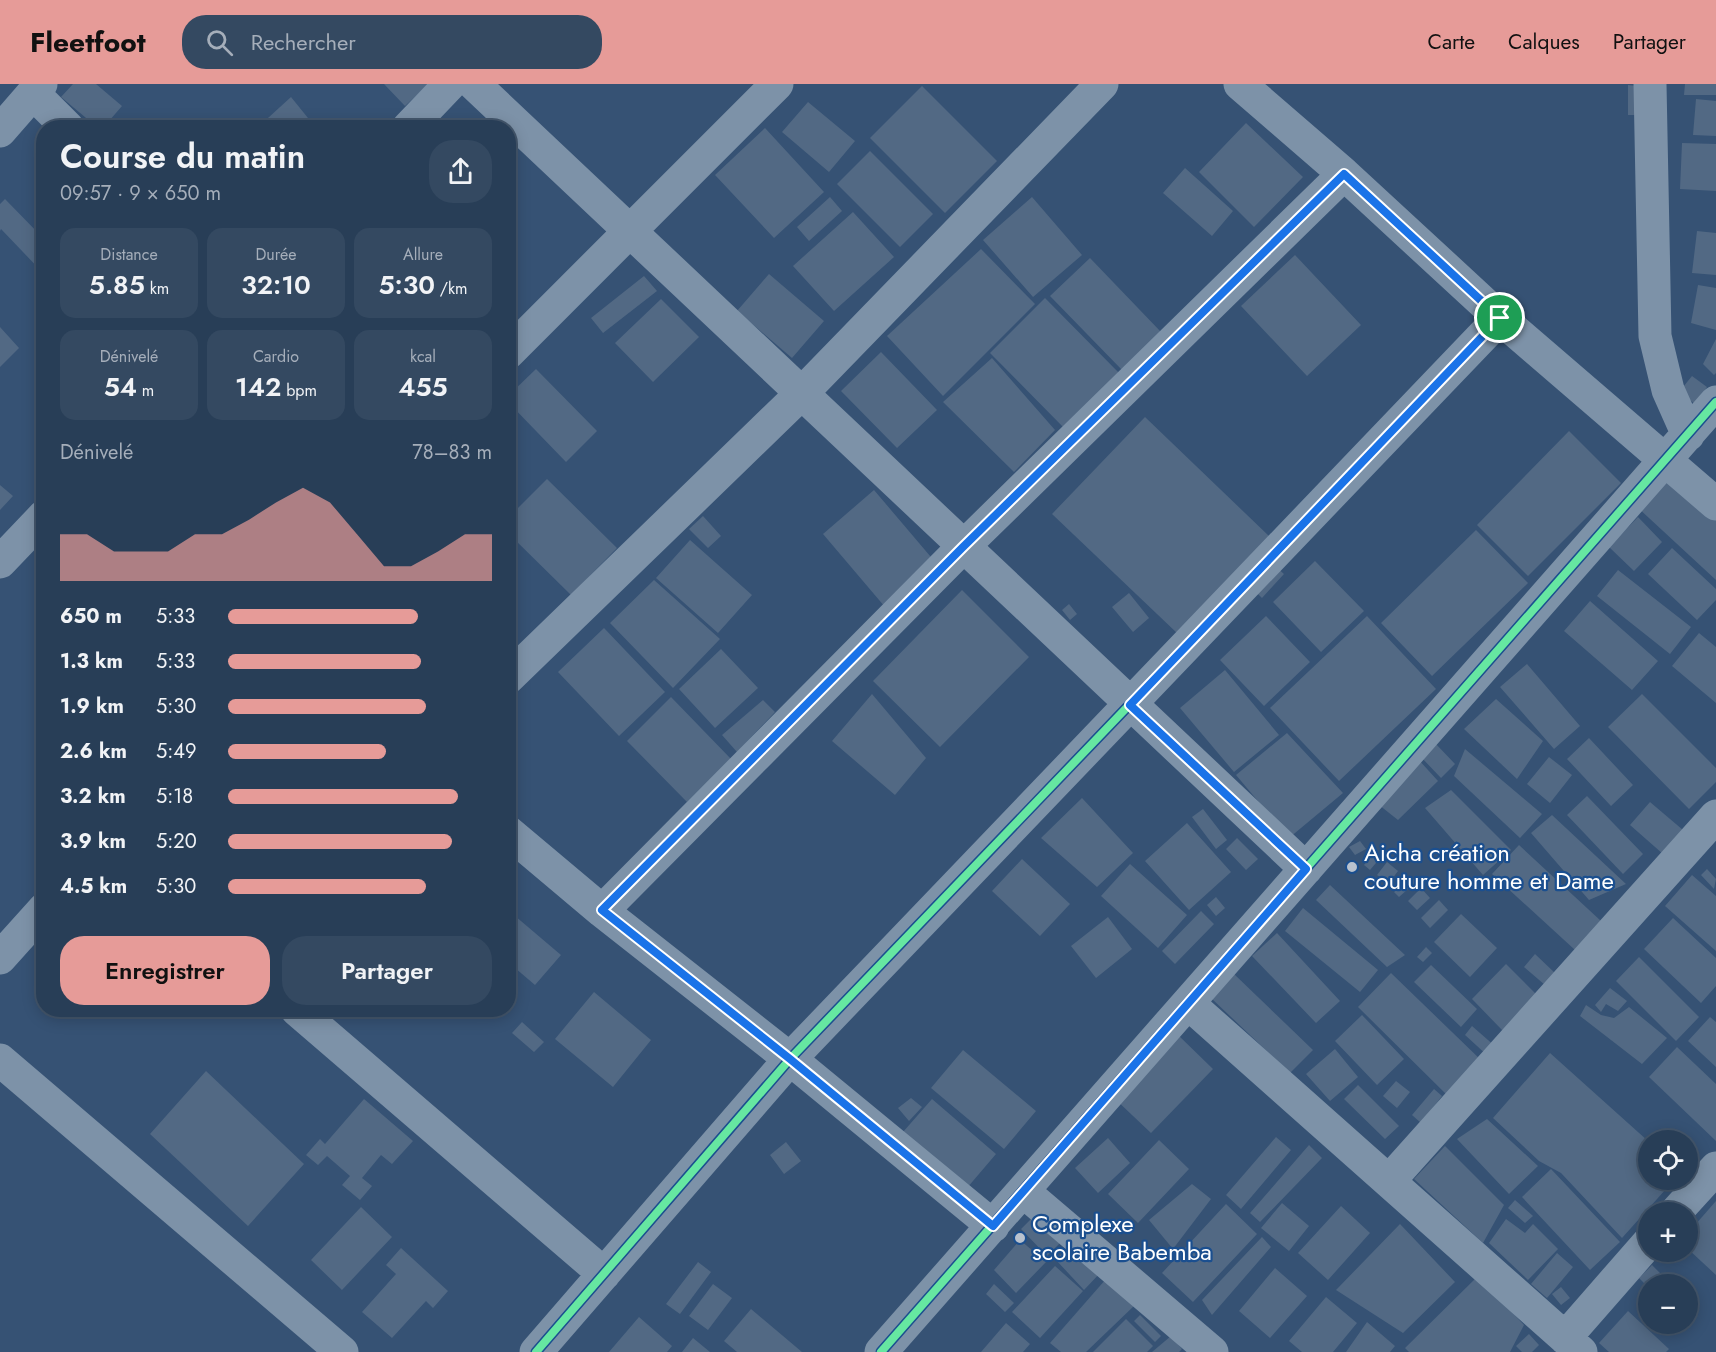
<!DOCTYPE html>
<html lang="fr">
<meta charset="utf-8">
<style>
body{margin:0;font-family:Jost,sans-serif;background:#344961;color:#f1f3f6;height:100vh;display:flex;flex-direction:column;font-size:22px;white-space:nowrap}
*{box-sizing:border-box;margin:0}
p{font-size:20px;color:#a5aeba}
.icon{flex:none;width:33px;height:33px;fill:none;stroke:currentColor;stroke-width:2;stroke-linecap:round;stroke-linejoin:round}
.map{position:relative;flex:1;overflow:hidden}
.sheet{position:absolute;left:36px;top:36px;width:480px;height:897px;display:flex;flex-direction:column;background:#283e57;border-radius:24px;box-shadow:0 3px 15px #0003,0 0 0 2px #44576d}
.sheet>*{flex:none}
.tools{position:absolute;left:1638px;top:1046px;display:grid;gap:12px}
.tools a{display:grid;place-items:center;width:60px;height:60px;border-radius:50%;background:#283e57;box-shadow:0 3px 15px #0003,0 0 0 2px #44576d;font-size:30px}
.pin{position:absolute;display:grid;place-items:center;width:51px;height:51px;color:#fff;margin:-26px;border:3px solid #fff;border-radius:50%;box-shadow:0 2px 6px #0007}
.round{display:grid;place-items:center;flex:none;width:63px;height:63px;border-radius:24px;background:#344961}
.headline{display:flex;align-items:center;justify-content:space-between;height:102px;padding:0 24px}
h1{font-size:33px;font-weight:600;line-height:45px}
.metrics{display:grid;grid-template-columns:repeat(3,1fr);gap:9px;height:102px;padding:6px 24px}
.metrics div{display:grid;align-content:center;border-radius:15px;background:#344961;text-align:center}
.metrics b{font-size:26px;font-weight:600}
.metrics small{font-size:16px;font-weight:400}
.metrics p{font-size:16px}
.chart{height:168px;padding:12px 24px}
.chart p{display:flex;justify-content:space-between}
.chart svg{width:100%;height:108px;margin-top:6px;fill:#e69b98;opacity:.7}
.button{display:flex;gap:12px;margin-top:auto;padding:12px 24px}
.button a{flex:1;height:69px;border-radius:24px;background:#e69b98;color:#111;font-size:24px;font-weight:600;line-height:69px;text-align:center}
.button a+a{background:#344961;color:#f1f3f6}
ul{padding:0 24px;list-style:none;font-size:20px}
li{display:grid;grid-template-columns:96px 72px 1fr;align-items:center;height:45px}
li i{height:15px;border-radius:8px;background:#e69b98}
header{display:flex;align-items:center;gap:36px;box-sizing:border-box;height:84px;padding:0 30px;background:#e69b98;color:#111}
header strong{font-size:28px}
nav{display:flex;gap:33px;margin-inline-start:auto;font-size:21px}
.search{width:420px;height:54px;background:#344961;display:flex;align-items:center;gap:15px;box-sizing:border-box;padding:0 21px;border-radius:24px;color:#a5aeba;font-size:22px}
.map>svg:first-child{display:block}
.building{fill:#526984}
.lines{fill:none;stroke-linecap:round;stroke-linejoin:round}
.minor{stroke:#7d92a8;stroke-width:33}
.cycleway-casing{stroke:#1b4f8f;stroke-width:11}
.cycleway{stroke:#66e7a1;stroke-width:8}
.route-casing{stroke:#fff;stroke-width:12}
.route{stroke:#1a73e8;stroke-width:8}
.poi-dot{fill:#b9c2ce;stroke:#1b4f8f;stroke-width:2}
.labels{text-anchor:middle;stroke-width:4.5;stroke-linejoin:round;paint-order:stroke}
.poi-label{font-size:24px;fill:#fff;stroke:#1b4f8f;text-anchor:start}
</style>
<header>
<strong>Fleetfoot</strong>
<div class="search"><svg class="icon" aria-label="search" viewBox="0 0 24 24"><circle cx="10" cy="10" r="6"/><path d="M15 15l6 6"/></svg>Rechercher</div>
<nav><a>Carte</a><a>Calques</a><a>Partager</a></nav>
</header>
<div class="map">
<svg width="1716" height="1268" viewBox="0 0 1716 1268">
<rect width="100%" height="100%" fill="#365274"/>
<path class="building" d="M73,0h23l26,22 -19,22h-5l-37,-31z
M384,0h45l-24,22z
M1685,0h31v11h-32z
M1628,1l10,1v29h-10z
M922,2l75,75 -52,52 -75,-75z
M291,13l17,21 -11,10h-40z
M1696,15l20,2v35l-23,-1z
M808,18l47,39 -26,31 -47,-40z
M320,37l5,7h-12z
M1246,39l57,54 -49,50 -55,-55z
M765,44l59,64 -50,46 -59,-63z
M1682,59l34,1v47l-36,-2z
M870,67l63,63 -33,33 -63,-63z
M1185,84l48,43 -21,25 -49,-43z
M830,113l12,14 -33,30 -12,-14z
M1032,113l50,58 -49,42 -50,-57z
M5,115l39,40v35l-43,-45 -1,2v-27z
M853,128l41,45 -60,54 -41,-45z
M1697,147l19,2v42l-24,-2z
M981,165l54,55 -92,92 -56,-60z
M1295,171l66,70 -54,51 -66,-70z
M1090,174l71,74 -39,38 -72,-74z
M769,190l55,47 -32,37 -55,-47z
M644,192l13,15 -54,42 -12,-15z
M1698,201l18,3v42l-25,-7z
M1045,214l75,76 -55,55 -75,-76z
M661,215l38,38 -46,45 -38,-39z
M0,243l19,21 -19,19z
M1716,255v34l-2,2 -11,-11z
M881,268l56,58 -40,38 -56,-57z
M992,274l63,72 -41,42 -71,-70z
M536,285l61,62 -31,31 -58,-60v-6z
M1692,292l15,11 -12,17 -16,-12z
M1145,333l125,120 -92,97 -126,-120z
M1569,347l52,52 -93,93 -51,-51z
M1667,387l49,45v64l-80,-74z
M547,395l70,69 -46,47 -63,-62v-15z
M0,401l13,11 -13,14z
M874,406l62,73 -51,44 -62,-73z
M703,432l18,20 -13,12 -19,-19z
M1638,433l24,25 -28,29 -25,-24z
M1476,446l52,53 -96,93 -51,-53z
M690,456l62,55 -34,38 -62,-55z
M1672,464l44,41v11l-19,20 -49,-46z
M1315,477l49,50 -43,41 -48,-50z
M1274,481l10,9 -22,24 -9,-9z
M1618,486l73,57 -21,27 -73,-58z
M654,496l66,59 -47,49 -63,-65z
M962,506l67,67 -89,90 -67,-66z
M1129,509l20,25 -16,14 -21,-25z
M1590,517l68,60 -26,29 -68,-59z
M1069,520l8,10 -7,6 -8,-10z
M1266,532l44,46 -46,44 -44,-46z
M1367,532l69,73 -97,92 -69,-73z
M604,544l61,64 -46,44 -61,-64z
M1699,549l17,14v56l-44,-37z
M721,565l37,39 -43,40 -36,-39z
M1527,580l53,62 -26,23 -54,-62z
M1225,586l54,65 -45,37 -54,-64z
M872,610l54,64 -31,37 -63,-54z
M1642,610l74,74v14l-27,27 -81,-82z
M671,613l60,62 -44,43 -60,-61z
M1496,615l47,42 -26,38 -53,-50z
M763,616l12,12 -38,40 -15,-17z
M1287,649l56,60 -54,45 -53,-63z
M1589,654l44,47 -22,21 -44,-47z
M1435,659l20,21 -14,14 -20,-21z
M1465,665l77,65 -22,24 -66,-62z
M1549,673l23,18 -22,28 -23,-19z
M1418,675l20,22 -40,39 -24,-19z
M1451,706l60,60 -28,25 -58,-67z
M1587,712l56,58 -20,20 -56,-59z
M1082,714l51,55 -36,34 -56,-49z
M1650,718l33,28 -20,24 -33,-29z
M1203,725l24,31 -11,9 -24,-32z
M1552,731l74,69 -37,16 -58,-67z
M1187,739l44,49 -42,38 -44,-49z
M1237,754l21,21 -12,11 -20,-21z
M1360,757l6,8 -11,6 -6,-8z
M1519,761l82,76 -26,29 -83,-76z
M1374,768l7,5 -11,13 -6,-5z
M1022,775l48,45 -30,32 -48,-45z
M1387,778l11,9 -9,12 -12,-8z
M1130,780l57,51 -29,33 -57,-52z
M1707,785l9,10 -2,10 -13,-14z
M1692,791l24,21v55l-51,-45z
M1411,792l5,6 -17,15 -5,-5z
M1330,801l75,70 -18,12 -71,-67z
M1421,804l9,10 -13,12 -9,-9z
M1216,813l9,11 -9,8 -9,-11z
M1439,816l9,10 -18,18 -9,-10z
M1303,824l75,62 -18,22 -75,-61z
M508,826l53,45 -26,30 -27,-23z
M1201,827l13,13 -39,40 -13,-13z
M1461,830l36,34 -27,29 -36,-35z
M1108,833l24,32 -36,29 -25,-32z
M1673,834l43,40v28l-15,17 -57,-54z
M1277,849l63,68 -24,22 -64,-67z
M1426,863l6,6 -9,9 -6,-5z
M1535,870l21,20 -11,11 -21,-18z
M1639,873l60,60 -23,24 -60,-60z
M1506,880l32,32 -35,35 -31,-32z
M1431,881l46,44 -16,18 -47,-45z
M1391,889l92,89 -34,35 -91,-90z
M1234,890l79,76 -23,23 -79,-75z
M1610,904l17,13 -9,10 -12,-7 -5,8 -6,-7z
M594,908l57,48 -38,47 -58,-48z
M1586,921l15,10 13,3 15,-11 38,31 -25,26 -62,-48z
M1362,931l42,44 -27,26 -42,-44z
M1710,933l6,5v45l-28,-26z
M522,938l22,20 -10,10 -22,-19z
M1472,942l24,21 -8,9 -23,-21z
M1176,949l37,36 -62,64 -38,-36z
M1677,963l39,37v57l-67,-64z
M1335,965l23,28 -28,24 -24,-27z
M963,966l73,61 -32,38 -73,-61z
M1550,969l98,88v38h27l-53,59 -61,-65 -22,-12 -46,-43z
M206,987l98,93 -56,62 -98,-92z
M1396,997l14,11 -13,16 -14,-12z
M1358,1001l41,41 -14,13 -41,-40z
M1434,1005l8,7 -21,27 -9,-8z
M911,1014l11,9 -13,14 -11,-13z
M364,1015l49,42 -21,23 -11,-9 -19,23 10,8 -12,14 -18,-15 8,-9 -23,-20 -9,9 -12,-10 14,-16 5,5z
M932,1015l64,55 -29,34 -64,-56z
M1487,1035l51,47 -29,28 -52,-55z
M1276,1053l15,13 -50,59 -15,-14z
M1108,1054l22,25 -32,30 -23,-25z
M1159,1056l30,29 -51,54 -30,-29z
M786,1058l15,19 -17,13 -14,-19z
M1309,1061l13,13 -62,64 -10,-9z
M1445,1062l59,59 -21,38 -69,-64z
M1551,1085l69,73 -30,28 -68,-73z
M1192,1100l19,15 -38,50 -24,-29z
M1515,1116l18,16 -8,7 -17,-15z
M1716,1117v74l-28,-26v-16z
M1282,1119l27,23 -20,25 -28,-23z
M1226,1120l31,30 -64,68 -31,-29z
M1341,1122l29,27 -42,47 -30,-27z
M361,1123l31,30 -50,53 -31,-30z
M1034,1132l26,27 -13,13 -26,-27z
M1506,1135l19,14 8,-9 25,25 -30,31 -39,-37z
M1400,1140l55,58 -52,51 -67,-43z
M1262,1153l9,10 -59,68 -10,-15z
M1020,1156l26,22 -30,31 -22,-23z
M1071,1159l30,29 -17,18 -28,-30z
M401,1164l47,43 -15,17 -7,-7 -34,37 -30,-26 34,-38 -10,-9z
M1557,1169l16,14 -26,31 -16,-14z
M698,1178l13,10 -31,42 -14,-10z
M1652,1181l19,19h-23v3l-9,-9z
M1055,1182l28,25 -43,47 -28,-26z
M1275,1184l32,28 -37,42 -31,-27z
M1478,1192l46,49 -14,27h-101l-4,-4z
M1106,1195l29,26 -49,47h-25l-11,-9z
M713,1200l19,14 -24,32 -19,-14z
M994,1200l20,19 -9,9 -19,-18z
M1561,1203l9,11 -9,7 -9,-11z
M1326,1213l31,26 -24,29h-31l-13,-11z
M751,1225l51,43h-65l-13,-11z
M1628,1227l41,38 -3,3h-57l-10,-9z
M1140,1231l21,21 -6,6 -21,-21z
M639,1233l33,29 -5,6h-58z
M1126,1235l27,27 -6,6h-54z
M1367,1238l28,24 -5,6h-44z
M1006,1239l24,21 -7,8h-42z
M1529,1250l10,11 -7,7h-10l-6,-6z
M1171,1252l11,13 -3,3h-27z
M693,1254l17,14h-28z"/>
<g class="lines">
<path class="minor" d="M474,0l832,785
M1240,0l104,90 156,144 216,186
M1650,0l5,252 13,54 20,45
M33,9l35,35
M408,44l42,-44
M0,47l41,-47
M508,269l269,-269
M0,478l44,-46
M508,594l294,-285 300,-309
M508,748l94,79 188,148 203,167
M602,827l361,-364 381,-373
M0,874l44,-49
M1188,919l393,349
M297,926l307,264
M0,976l342,292
M1389,1097l327,-365
M1023,1107l189,161
M1676,1128l40,-44
M1565,1254l83,-95
M536,1268l254,-293 710,-741
M881,1268l835,-950"/>
<g class="cycleway-casing">
<path id="cycleway" d="M536,1268l254,-293 710,-741
M881,1268l835,-950"/>
</g>
<use href="#cycleway" class="cycleway"/>
</g>
<g class="lines">
<g class="route-casing">
<path id="route" d="M1344,90l156,144 -370,387 176,164 -313,357 -203,-167 -188,-149 361,-363z"/>
</g>
<use href="#route" class="route"/>
</g>
<g class="poi-dot">
<circle cx="1352" cy="783" r="6"/>
<circle cx="1020" cy="1154" r="6"/>
</g>
<g class="labels">
<g class="poi-label">
<text x="1364" y="777">Aicha création<tspan x="1364" dy="28">couture homme et Dame</tspan></text>
<text x="1032" y="1148">Complexe<tspan x="1032" dy="28">scolaire Babemba</tspan></text>
</g>
</g>
</svg>
<div class="tools">
<a><svg class="icon" aria-label="locate" viewBox="0 0 24 24"><circle cx="12" cy="12" r="6"/><path d="M12 2v4M12 18v4M2 12h4M18 12h4"/></svg></a>
<a>+</a>
<a>−</a>
</div>
<div class="pin" style="left:1500px;top:234px;background:#1e9e55"><svg class="icon" aria-label="arrive" viewBox="0 0 24 24"><path d="M6 21V4h12l-3 4 3 4H6"/></svg></div>
<section class="sheet">
<div class="headline"><div><h1>Course du matin</h1><p>09:57 · 9 × 650 m</p></div><a class="round"><svg class="icon" aria-label="share" viewBox="0 0 24 24"><path d="M12 15V3M7 8l5-5 5 5M5 13v7h14v-7"/></svg></a></div>
<div class="metrics">
<div><p>Distance</p><b>5.85<small> km</small></b></div>
<div><p>Durée</p><b>32:10</b></div>
<div><p>Allure</p><b>5:30<small> /km</small></b></div>
</div>
<div class="metrics">
<div><p>Dénivelé</p><b>54<small> m</small></b></div>
<div><p>Cardio</p><b>142<small> bpm</small></b></div>
<div><p>kcal</p><b>455</b></div>
</div>
<div class="chart"><p><span>Dénivelé</span>78–83 m</p>
<svg viewBox="0 0 160 44" preserveAspectRatio="none"><path d="M0 44V25L10 25L20 32L30 32L40 32L50 25L60 25L70 19L80 12L90 6L100 12L110 25L120 38L130 38L140 32L150 25L160 25V44z"/></svg>
</div>
<ul>
<li><b>650 m</b>5:33<i style="width:72%"></i></li>
<li><b>1.3 km</b>5:33<i style="width:73%"></i></li>
<li><b>1.9 km</b>5:30<i style="width:75%"></i></li>
<li><b>2.6 km</b>5:49<i style="width:60%"></i></li>
<li><b>3.2 km</b>5:18<i style="width:87%"></i></li>
<li><b>3.9 km</b>5:20<i style="width:85%"></i></li>
<li><b>4.5 km</b>5:30<i style="width:75%"></i></li>
</ul>
<div class="button"><a>Enregistrer</a><a>Partager</a></div>
</section>
</div>
